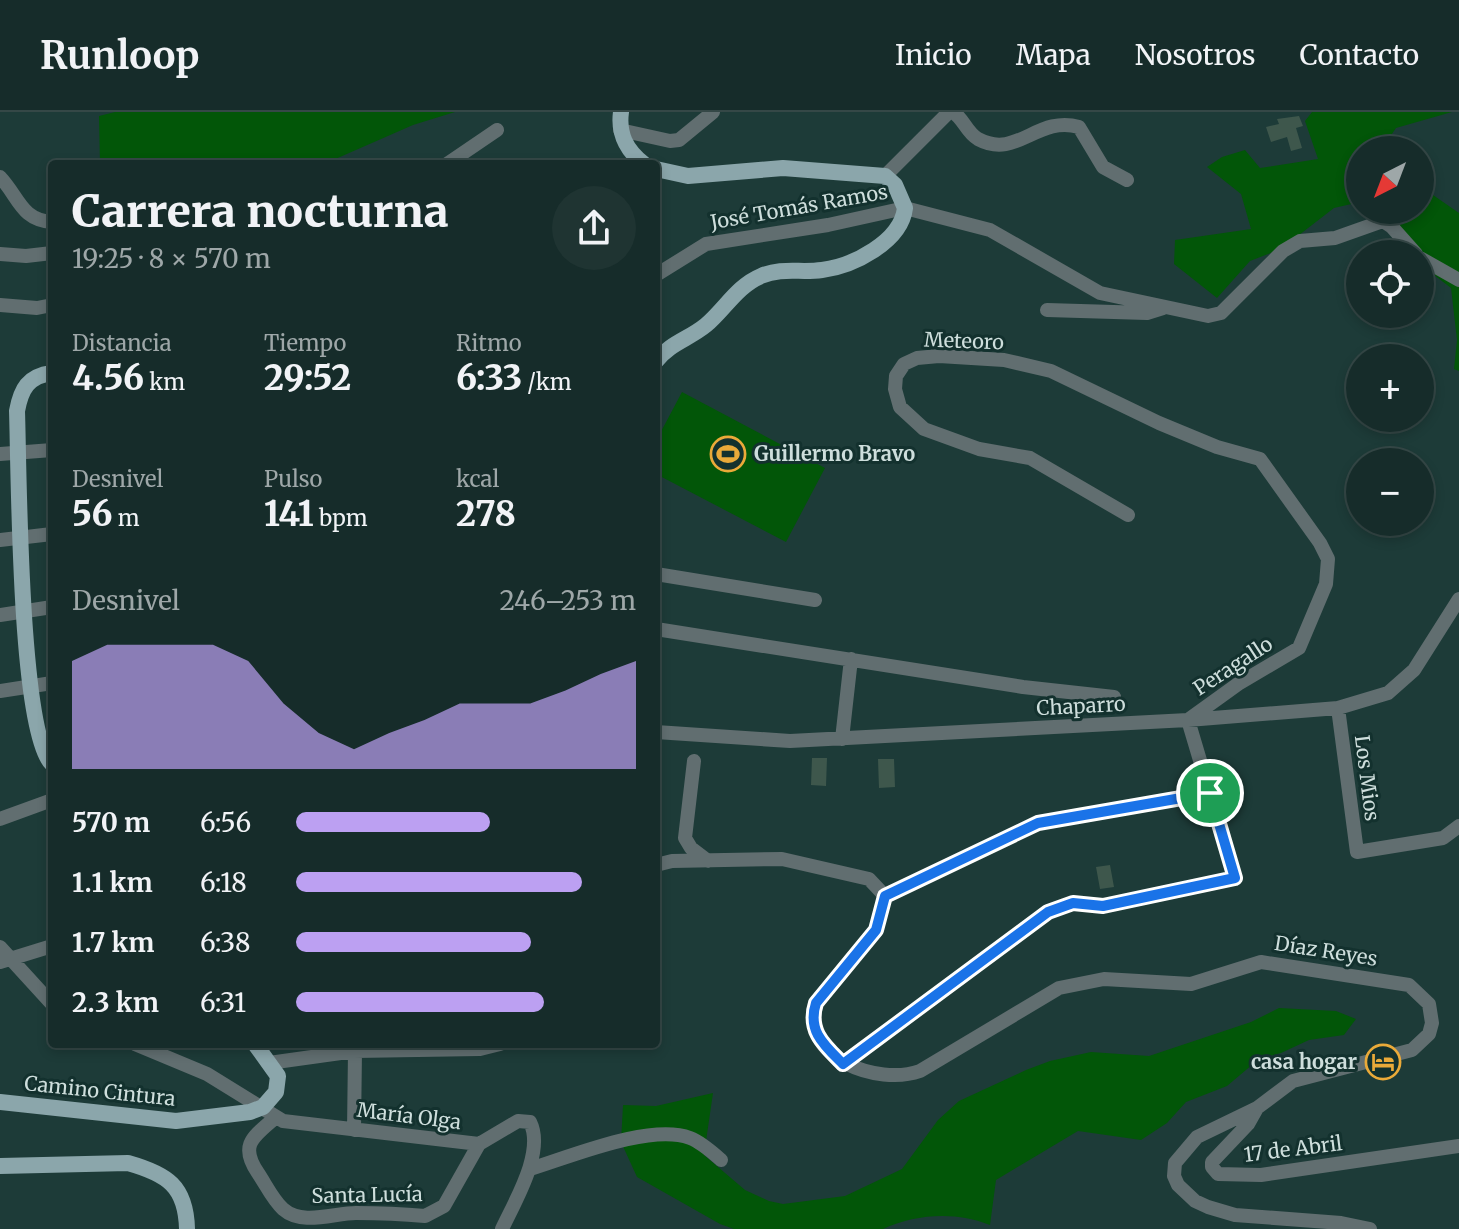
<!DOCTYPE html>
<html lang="es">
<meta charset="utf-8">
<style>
body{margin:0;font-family:Merriweather,serif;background:#1f3432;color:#f1f3f6;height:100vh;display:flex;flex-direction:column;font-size:30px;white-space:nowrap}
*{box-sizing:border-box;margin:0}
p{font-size:26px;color:#9ea7a8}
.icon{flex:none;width:44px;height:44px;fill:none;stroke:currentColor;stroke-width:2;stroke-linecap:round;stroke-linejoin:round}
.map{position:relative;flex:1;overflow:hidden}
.panel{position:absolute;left:48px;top:48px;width:612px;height:888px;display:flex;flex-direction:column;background:#162c2a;border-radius:8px;box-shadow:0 4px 12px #0003,0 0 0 2px #354847}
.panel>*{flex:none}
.needle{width:52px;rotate:222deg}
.fabs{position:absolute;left:1346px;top:24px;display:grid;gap:16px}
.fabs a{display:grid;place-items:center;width:88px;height:88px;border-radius:50%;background:#162c2a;box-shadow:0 4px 12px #0003,0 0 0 2px #354847;font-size:40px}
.pin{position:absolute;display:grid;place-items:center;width:68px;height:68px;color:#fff;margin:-34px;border:4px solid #fff;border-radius:50%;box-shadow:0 2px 8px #0007}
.round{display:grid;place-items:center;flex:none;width:84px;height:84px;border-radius:42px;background:#1f3432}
.head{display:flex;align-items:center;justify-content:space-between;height:136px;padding:0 24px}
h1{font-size:44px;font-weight:800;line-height:60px}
.stats{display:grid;grid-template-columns:repeat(3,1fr);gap:12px;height:136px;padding:8px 24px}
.stats div{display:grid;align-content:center}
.stats b{font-size:34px;font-weight:800}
.stats small{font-size:22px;font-weight:400}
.stats p{font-size:22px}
.chart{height:224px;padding:16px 24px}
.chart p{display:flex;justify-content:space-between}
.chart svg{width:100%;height:144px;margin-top:8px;fill:#bca0f2;opacity:.7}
ul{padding:0 24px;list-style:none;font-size:26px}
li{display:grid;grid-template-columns:128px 96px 1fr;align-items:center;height:60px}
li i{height:20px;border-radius:10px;background:#bca0f2}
header{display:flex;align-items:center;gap:48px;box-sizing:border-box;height:112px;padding:0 40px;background:#162c2a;border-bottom:2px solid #354847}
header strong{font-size:38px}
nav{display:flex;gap:44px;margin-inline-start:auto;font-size:28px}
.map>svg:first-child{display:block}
.green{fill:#025608}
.building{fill:#3e574c}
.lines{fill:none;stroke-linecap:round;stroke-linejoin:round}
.minor{stroke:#616e70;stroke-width:14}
.major{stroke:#8ba6ab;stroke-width:16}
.route-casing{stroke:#fff;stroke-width:16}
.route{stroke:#1a73e8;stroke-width:10}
.labels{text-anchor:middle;stroke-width:6;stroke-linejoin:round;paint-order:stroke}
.street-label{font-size:20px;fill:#cededc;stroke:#13312e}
.poi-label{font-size:20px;font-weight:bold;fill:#cededc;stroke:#13312e;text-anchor:start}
</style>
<header>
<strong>Runloop</strong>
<nav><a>Inicio</a><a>Mapa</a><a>Nosotros</a><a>Contacto</a></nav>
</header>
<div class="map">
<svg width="1459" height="1117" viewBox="0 0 1459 1117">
<rect width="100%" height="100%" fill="#1d3b38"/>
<path class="green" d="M115,0h340l-42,13 -89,39h-224l-1,-48z
M1312,0h140l-56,16 -15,22h-21v52l-26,6 -53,41 -31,12 -33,37 -43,-34 1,-24 76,-11 -10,-35 -34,-27 15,-10 23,-7 15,18 58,-9 -13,-38z
M1420,74l39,27v158l-5,-2 3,-29 -6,-52 -56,-43 4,-35h21z
M682,280l143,76 -39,74 -130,-68v-33z
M1279,896l57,3 20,8 -12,16 -35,5 -28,13 -22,6 -32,27 -41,16 -19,21 -26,17 -63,-9 -82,49 -6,45c-34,-14 -75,-11 -107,4h-149l-14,-5 -83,-47 -16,-35 2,-37 33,1 57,-13 -9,62 41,35 24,11 14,3 62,-8 57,-27 36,-49 21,-19 67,-31 24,-9 41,-9 58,4 102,-34z"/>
<path class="building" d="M1299,4l4,10 -7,2 6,20 -11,3 -4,-14 -16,5 -5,-15 13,-3 -2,-5z
M812,646h15l-1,28 -15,-1z
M878,647h16l1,28 -16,1z
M1110,753l4,22 -14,2 -4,-22z"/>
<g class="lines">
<path class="minor" d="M953,0c11,7 13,20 25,27 39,21 59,-24 101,-12l24,40 24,13
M620,18l50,11 9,-1 34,-28
M447,52l50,-34
M885,64l64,-64
M0,65c19,20 21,43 52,45
M0,142l26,2 26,-3
M1420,146l39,22
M656,163l50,-31 122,-19 77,-17 85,22 110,63 108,23 13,-3 62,-62 17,-10 35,-3 48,-17 9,6 24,27
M0,193l37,3 15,-3
M1047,198l100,3 16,-5
M0,342l52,-4
M0,428l52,-6
M656,462l159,26
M0,503l52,-8
M656,517l367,58 91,10
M0,579l52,-8
M1338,596l19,144 86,-14 16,-12
M656,620l134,9 398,-21 150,-12 50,-15 26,-23 45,-71
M842,627l9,-80
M694,649l-9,77 6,10 17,13
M0,707l52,-19
M656,753l16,-4 110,-2 87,20 16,17 -9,34 -60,73c-17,55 62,83 104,68l139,-83 45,-9 87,5 70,-22 148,23 20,19 3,19 -3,11 -17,16 -119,31 -36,27 -60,29 -22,26 -1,13 4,9 17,16 13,6 27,8 106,8 29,6
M885,784l153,-73 172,-30
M0,835l52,57
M0,850l52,-16
M135,932l72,30 76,47 196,23 39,-23 12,1c15,30 -15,79 -28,107
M269,951l86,-12 125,-2 20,-5
M843,952l205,-152 25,-9 30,3 132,-28 -47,-158 50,-36 61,-36 27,-64 2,-25 -8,-16 -60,-84 -43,-12 -58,-24 -108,-52 -47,-11 -65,-4 -22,2 -13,6 -8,12 -1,13 5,18 24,22 55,20 51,9 98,57
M1257,996l-9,16 -36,38v5l6,7 43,1 198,-29
M275,1006c-22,19 -36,27 -17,55 8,12 15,27 25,36 19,17 51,4 73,4 23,0 47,1 69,3l19,-10 35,-62
M354,1018l1,-79
M530,1057c40,-12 120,-46 160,-31 11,4 22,14 31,22"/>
<path class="major" d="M621,0c-3,22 5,38 23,52
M656,57l32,7 95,-8 102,8 10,9 10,23c-4,34 -52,58 -83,62 -22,3 -40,-3 -61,6 -24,10 -36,33 -55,49 -17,14 -36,18 -50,36
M52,261c-24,3 -31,16 -35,38 2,58 2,322 35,353
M0,990l176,19 74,-9 13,-5 13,-15 2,-16 -23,-32
M0,1054l128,-3c39,11 58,23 59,66"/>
</g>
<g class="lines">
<g class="route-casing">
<path id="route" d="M1210,681l25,85 -132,28 -30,-3 -25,9 -205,152c-19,-19 -36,-33 -27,-61l60,-73 9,-34 153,-73z"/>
</g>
<use href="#route" class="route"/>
</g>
<defs>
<g id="stadium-ring" transform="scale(1.8)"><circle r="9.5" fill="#13312e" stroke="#eaaa39" stroke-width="1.5"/><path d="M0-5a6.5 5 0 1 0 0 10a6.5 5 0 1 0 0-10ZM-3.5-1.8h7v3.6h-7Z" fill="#eaaa39"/></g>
<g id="hotel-ring" transform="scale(1.8)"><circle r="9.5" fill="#13312e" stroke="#eaaa39" stroke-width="1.5"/><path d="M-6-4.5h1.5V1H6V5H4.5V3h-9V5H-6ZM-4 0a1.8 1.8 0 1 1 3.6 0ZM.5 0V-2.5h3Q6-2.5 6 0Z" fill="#eaaa39"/></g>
</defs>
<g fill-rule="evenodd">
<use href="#stadium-ring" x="728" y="342"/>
<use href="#hotel-ring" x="1383" y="950"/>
</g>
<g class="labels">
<g class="street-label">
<text transform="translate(799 95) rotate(-10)" y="7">José Tomás Ramos</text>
<text transform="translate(964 229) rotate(2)" y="7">Meteoro</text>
<text transform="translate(1233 554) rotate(-33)" y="7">Peragallo</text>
<text transform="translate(1081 594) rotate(-3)" y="7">Chaparro</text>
<text transform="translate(1367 666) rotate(83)" y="7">Los Mios</text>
<text transform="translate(1326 839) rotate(9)" y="7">Díaz Reyes</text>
<text transform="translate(100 979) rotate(6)" y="7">Camino Cintura</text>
<text transform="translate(409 1004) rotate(7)" y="7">María Olga</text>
<text transform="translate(1293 1037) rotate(-7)" y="7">17 de Abril</text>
<text transform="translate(367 1083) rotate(-1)" y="7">Santa Lucía</text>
</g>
<g class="poi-label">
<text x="754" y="349">Guillermo Bravo</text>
<text x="1357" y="957" text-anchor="end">casa hogar</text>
</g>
</g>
</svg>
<div class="fabs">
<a><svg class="needle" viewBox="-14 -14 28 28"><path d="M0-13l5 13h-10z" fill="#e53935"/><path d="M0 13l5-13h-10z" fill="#9ea7a8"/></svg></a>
<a><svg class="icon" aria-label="locate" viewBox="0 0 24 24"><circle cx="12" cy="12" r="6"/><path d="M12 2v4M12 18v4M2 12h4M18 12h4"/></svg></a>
<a>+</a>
<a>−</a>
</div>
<div class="pin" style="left:1210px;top:681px;background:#1e9e55"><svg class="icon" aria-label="arrive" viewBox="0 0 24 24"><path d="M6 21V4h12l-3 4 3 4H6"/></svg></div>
<section class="panel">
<div class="head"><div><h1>Carrera nocturna</h1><p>19:25 · 8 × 570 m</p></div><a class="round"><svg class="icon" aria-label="share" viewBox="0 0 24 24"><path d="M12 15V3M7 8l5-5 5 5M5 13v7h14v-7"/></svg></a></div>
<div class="stats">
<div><p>Distancia</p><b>4.56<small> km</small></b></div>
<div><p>Tiempo</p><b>29:52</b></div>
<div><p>Ritmo</p><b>6:33<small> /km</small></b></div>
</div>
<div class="stats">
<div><p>Desnivel</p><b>56<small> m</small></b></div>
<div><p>Pulso</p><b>141<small> bpm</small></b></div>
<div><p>kcal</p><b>278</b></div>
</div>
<div class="chart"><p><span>Desnivel</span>246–253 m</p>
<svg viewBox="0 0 160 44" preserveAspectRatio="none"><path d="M0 44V11L10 6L20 6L30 6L40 6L50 11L60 24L70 33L80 38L90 33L100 29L110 24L120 24L130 24L140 20L150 15L160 11V44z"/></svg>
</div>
<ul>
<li><b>570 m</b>6:56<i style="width:57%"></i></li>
<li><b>1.1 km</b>6:18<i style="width:84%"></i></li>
<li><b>1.7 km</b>6:38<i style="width:69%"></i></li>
<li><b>2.3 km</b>6:31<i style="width:73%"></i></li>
</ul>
</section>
</div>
